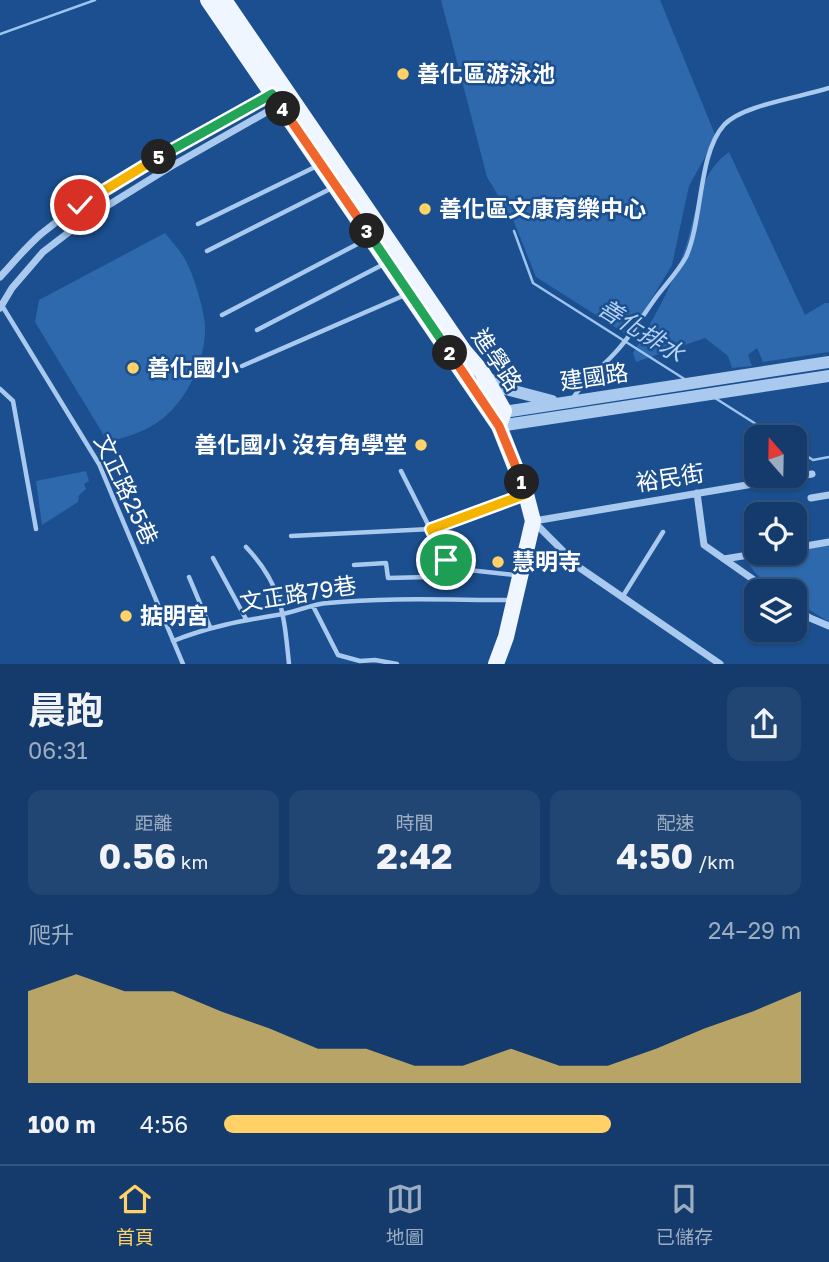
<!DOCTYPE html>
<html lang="zh-TW">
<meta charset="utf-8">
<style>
body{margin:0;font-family:"Golos Text","Noto Sans TC",sans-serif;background:#214673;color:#f1f3f6;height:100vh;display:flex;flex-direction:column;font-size:26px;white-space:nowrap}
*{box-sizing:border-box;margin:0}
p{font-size:23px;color:#9dadc1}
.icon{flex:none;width:38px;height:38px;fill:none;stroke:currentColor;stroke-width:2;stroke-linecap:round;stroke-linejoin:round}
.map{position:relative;height:664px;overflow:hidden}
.sheet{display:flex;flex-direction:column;background:#143b6b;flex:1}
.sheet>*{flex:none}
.needle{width:46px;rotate:340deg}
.controls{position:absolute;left:744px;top:425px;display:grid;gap:14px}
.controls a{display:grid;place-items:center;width:63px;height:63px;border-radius:14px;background:#143b6b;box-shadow:0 2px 5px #0004,0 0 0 2px #33557e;font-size:35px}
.pin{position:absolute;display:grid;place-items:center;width:60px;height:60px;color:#fff;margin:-30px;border:4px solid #fff;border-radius:50%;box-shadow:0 2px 7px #0007}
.km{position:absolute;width:35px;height:35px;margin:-18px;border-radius:50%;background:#222;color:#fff;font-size:19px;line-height:35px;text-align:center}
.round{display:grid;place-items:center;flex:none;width:74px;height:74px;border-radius:14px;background:#214673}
.overview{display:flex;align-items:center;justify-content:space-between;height:119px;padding:0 28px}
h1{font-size:38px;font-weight:700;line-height:52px}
.figures{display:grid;grid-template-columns:repeat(3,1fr);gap:10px;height:119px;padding:7px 28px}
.figures div{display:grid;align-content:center;border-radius:14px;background:#214673;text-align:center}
.figures b{font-size:35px;font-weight:700}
.figures small{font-size:19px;font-weight:400}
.figures p{font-size:19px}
.chart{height:196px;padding:14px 28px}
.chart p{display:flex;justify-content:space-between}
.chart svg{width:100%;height:126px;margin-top:7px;fill:#ffd166;opacity:.7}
ul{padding:0 28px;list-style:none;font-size:23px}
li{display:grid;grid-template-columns:112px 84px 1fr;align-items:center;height:52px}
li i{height:18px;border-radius:9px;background:#ffd166}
.menu{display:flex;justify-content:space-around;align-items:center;height:98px;border-top:2px solid #33557e;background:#143b6b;font-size:19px;color:#9dadc1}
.menu a{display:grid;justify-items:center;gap:4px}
.menu .active{color:#ffd166}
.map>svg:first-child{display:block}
.green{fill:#2e69ad}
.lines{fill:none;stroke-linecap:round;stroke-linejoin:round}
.stream{stroke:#9cc4f0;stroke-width:2.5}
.service{stroke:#a9c9ee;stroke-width:4.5}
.minor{stroke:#a9c9ee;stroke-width:7}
.tertiary{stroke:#a9c9ee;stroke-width:12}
.primary{stroke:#f0f6ff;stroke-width:16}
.split-1-casing{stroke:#fff;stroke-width:14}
.split-2-casing{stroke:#fff;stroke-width:14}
.split-3-casing{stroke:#fff;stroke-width:14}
.split-4-casing{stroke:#fff;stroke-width:14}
.split-5-casing{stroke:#fff;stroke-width:14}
.split-6-casing{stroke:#fff;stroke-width:14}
.split-1{stroke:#f5b400;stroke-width:9}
.split-2{stroke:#f0652b;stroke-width:9}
.split-3{stroke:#22a559;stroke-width:9}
.split-4{stroke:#f0652b;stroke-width:9}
.split-5{stroke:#22a559;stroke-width:9}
.split-6{stroke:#f5b400;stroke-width:9}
.poi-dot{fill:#ffd166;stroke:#1b4f8f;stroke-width:2.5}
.labels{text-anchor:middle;stroke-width:5;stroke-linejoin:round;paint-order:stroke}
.poi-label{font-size:23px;font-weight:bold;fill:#fff;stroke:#1b4f8f;text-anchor:start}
.street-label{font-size:23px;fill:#fff;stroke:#1b4f8f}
.water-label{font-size:24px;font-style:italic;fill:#b5d3f5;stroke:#1b4f8f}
</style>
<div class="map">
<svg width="829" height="664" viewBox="0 0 829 664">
<rect width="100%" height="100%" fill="#1b4f8f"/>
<path class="green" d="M441,0h219l56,137 -27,49 -17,79 -43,71 -93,-59 -22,-55 -27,-45z
M729,152l76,163 20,-12h4v49l-66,10 -6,-14 -9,7 4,11 -20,2 -4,-12 -23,-18 -69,24 -3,-9c19,-31 36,-62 49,-96 15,-36 12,-80 47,-105z
M165,233c7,9 17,19 22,30 7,14 17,46 18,62 2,31 -17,75 -43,94 -15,12 -35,18 -54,23l-73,-120 4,-22z
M86,471l3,10 -5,3 2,5 -7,6 -1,7 -36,23 -6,-44z
M829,540v82l-34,-21 -1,-9c-21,-1 -36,-12 -47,-31l1,-3 12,-5h34l1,-7z"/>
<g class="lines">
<path class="stream" d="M0,34l95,-34
M514,231l19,52 153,97
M715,398l63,40
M794,448l19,12 16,-3"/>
<path class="service" d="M198,224l119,-58
M207,251l125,-63
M1,304l98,160 84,200
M222,315l145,-76
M257,330l127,-66
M242,366l163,-71
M0,389l13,12 23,128
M573,398c13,-20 24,-26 40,-43 17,-17 30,-40 44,-59 10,-13 22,-26 29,-39 17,-38 12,-103 38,-132 18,-20 78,-28 105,-37
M401,471l49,97 65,7
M291,536l140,-7 91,-34
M246,547c36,38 38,67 43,117
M213,558l33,61
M354,565l32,-2 2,15 41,-1 21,-9
M189,577l21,50
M623,596l40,-64
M313,606l25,49 22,6 15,-1 22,4
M173,641c35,-14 67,-20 104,-26 17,-2 34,-11 51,-12 60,-6 122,-3 182,-3"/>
<path class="minor" d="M0,277c13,-14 26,-30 41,-43 70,-57 156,-91 232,-140
M0,308l12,-20 31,-36 43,-33 84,-52 109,-62
M697,493l7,52 67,47
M811,498l18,-3
M534,521l278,-47
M535,523l45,45 140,96
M794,548l35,-6
M724,559l37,-6
M794,608l16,10 19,8"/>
<path class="tertiary" d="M488,378l18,11 46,12
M497,413l332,-51
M499,426l330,-50"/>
<path class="primary" d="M208,0l291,426 27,68 7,27 -27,116 -10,27
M224,0l240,351 18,21 22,39 -5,15"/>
</g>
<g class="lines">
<g class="split-1-casing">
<path id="split-1" d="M446,560l-15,-31 95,-35 -4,-12"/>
</g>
<g class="split-2-casing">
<path id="split-2" d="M450,353l49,73 23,56"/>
</g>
<g class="split-3-casing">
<path id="split-3" d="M367,231l83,122"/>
</g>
<g class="split-4-casing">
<path id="split-4" d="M283,109l84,122"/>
</g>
<g class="split-5-casing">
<path id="split-5" d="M159,157l113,-63 11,15"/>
</g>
<g class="split-6-casing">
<path id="split-6" d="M80,205l79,-48"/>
</g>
<use href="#split-1" class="split-1"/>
<use href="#split-2" class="split-2"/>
<use href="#split-3" class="split-3"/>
<use href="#split-4" class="split-4"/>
<use href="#split-5" class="split-5"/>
<use href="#split-6" class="split-6"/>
</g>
<g class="poi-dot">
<circle cx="403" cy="74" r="7"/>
<circle cx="425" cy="209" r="7"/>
<circle cx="133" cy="368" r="7"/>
<circle cx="421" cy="445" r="7"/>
<circle cx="498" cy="562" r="7"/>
<circle cx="126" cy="616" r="7"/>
</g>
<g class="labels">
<g class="poi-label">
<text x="417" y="82">善化區游泳池</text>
<text x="439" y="217">善化區文康育樂中心</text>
<text x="147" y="376">善化國小</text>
<text x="407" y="453" text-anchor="end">善化國小 沒有角學堂</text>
<text x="512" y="570">慧明寺</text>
<text x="140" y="624">掂明宮</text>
</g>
<g class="street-label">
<text transform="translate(497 360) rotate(56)" y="8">進學路</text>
<text transform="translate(594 377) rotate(-8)" y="8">建國路</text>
<text transform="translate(670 478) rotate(-9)" y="8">裕民街</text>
<text transform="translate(126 490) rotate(65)" y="8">文正路25巷</text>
<text transform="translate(298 594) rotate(-9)" y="8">文正路79巷</text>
</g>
<g class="water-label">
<text transform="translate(641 331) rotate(32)" y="8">善化排水</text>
</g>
</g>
</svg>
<div class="controls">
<a><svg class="needle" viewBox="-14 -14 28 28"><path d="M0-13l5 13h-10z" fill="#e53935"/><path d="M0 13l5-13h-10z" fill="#9dadc1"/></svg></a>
<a><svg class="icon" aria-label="locate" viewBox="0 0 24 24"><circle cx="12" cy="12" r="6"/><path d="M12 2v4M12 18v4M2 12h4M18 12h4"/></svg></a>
<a><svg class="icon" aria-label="layers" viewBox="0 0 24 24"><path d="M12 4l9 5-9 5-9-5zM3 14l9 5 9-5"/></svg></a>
</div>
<div class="pin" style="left:446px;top:560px;background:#1e9e55"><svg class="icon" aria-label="arrive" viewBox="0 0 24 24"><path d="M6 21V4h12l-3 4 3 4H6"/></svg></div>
<div class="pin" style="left:80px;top:205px;background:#d93025"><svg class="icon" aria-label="check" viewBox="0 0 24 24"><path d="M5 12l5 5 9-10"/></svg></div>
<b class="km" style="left:522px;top:482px">1</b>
<b class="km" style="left:450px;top:353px">2</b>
<b class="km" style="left:367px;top:231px">3</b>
<b class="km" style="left:283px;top:109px">4</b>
<b class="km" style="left:159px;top:157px">5</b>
</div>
<section class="sheet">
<div class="overview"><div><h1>晨跑</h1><p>06:31</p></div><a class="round"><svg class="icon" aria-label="share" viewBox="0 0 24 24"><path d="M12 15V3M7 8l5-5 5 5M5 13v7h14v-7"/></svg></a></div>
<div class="figures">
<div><p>距離</p><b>0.56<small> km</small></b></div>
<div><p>時間</p><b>2:42</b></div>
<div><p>配速</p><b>4:50<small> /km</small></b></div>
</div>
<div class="chart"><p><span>爬升</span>24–29 m</p>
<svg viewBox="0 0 160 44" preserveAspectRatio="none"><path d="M0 44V12L10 6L20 12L30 12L40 19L50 25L60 32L70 32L80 38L90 38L100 32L110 38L120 38L130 32L140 25L150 19L160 12V44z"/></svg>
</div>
<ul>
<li><b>100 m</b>4:56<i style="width:67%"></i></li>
</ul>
</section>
<nav class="menu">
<a class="active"><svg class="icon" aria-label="home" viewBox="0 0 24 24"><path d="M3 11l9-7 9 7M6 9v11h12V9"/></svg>首頁</a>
<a><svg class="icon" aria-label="map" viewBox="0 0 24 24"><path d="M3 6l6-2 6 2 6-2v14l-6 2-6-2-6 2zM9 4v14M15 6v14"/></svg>地圖</a>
<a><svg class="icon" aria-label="saved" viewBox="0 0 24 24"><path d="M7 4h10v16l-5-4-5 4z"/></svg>已儲存</a>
</nav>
